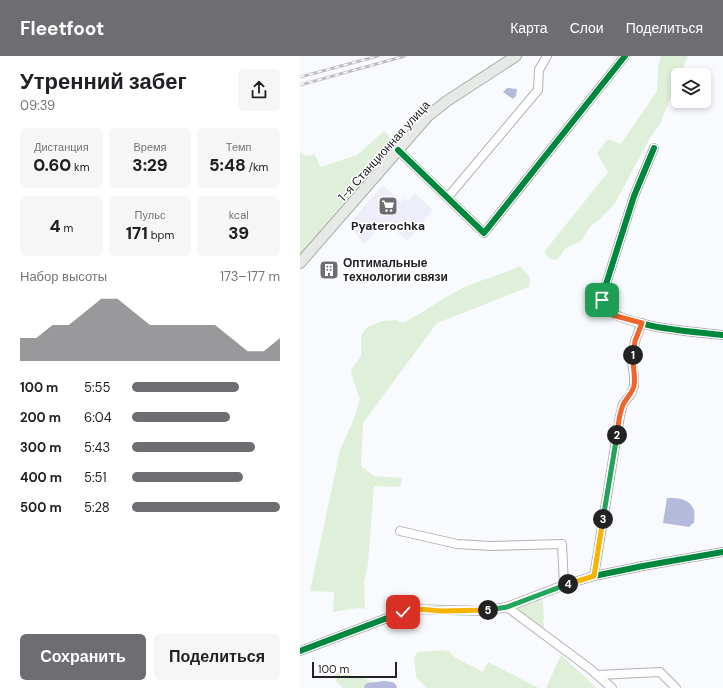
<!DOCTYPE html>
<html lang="ru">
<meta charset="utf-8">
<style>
body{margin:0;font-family:"DM Sans",sans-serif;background:#f6f6f6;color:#202124;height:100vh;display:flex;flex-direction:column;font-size:15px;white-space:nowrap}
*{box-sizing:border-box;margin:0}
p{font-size:13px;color:#757577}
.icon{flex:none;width:22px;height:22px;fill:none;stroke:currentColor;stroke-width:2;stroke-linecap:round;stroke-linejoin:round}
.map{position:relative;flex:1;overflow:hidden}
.side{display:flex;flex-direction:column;background:#fff;width:300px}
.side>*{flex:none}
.tools{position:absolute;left:371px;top:12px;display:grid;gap:8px}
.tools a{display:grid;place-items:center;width:40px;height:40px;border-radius:6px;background:#fff;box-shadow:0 2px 6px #0003;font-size:20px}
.scale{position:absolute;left:12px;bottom:10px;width:85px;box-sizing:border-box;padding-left:4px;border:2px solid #232327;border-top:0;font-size:11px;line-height:14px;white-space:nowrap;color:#232327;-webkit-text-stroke:3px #fff;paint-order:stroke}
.pin{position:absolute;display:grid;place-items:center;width:34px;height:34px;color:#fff;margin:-17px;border-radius:8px;box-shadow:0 2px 6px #0006}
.km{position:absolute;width:20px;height:20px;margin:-10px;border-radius:50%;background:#222;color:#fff;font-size:11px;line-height:20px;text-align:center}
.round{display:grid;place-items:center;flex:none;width:42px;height:42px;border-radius:6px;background:#f6f6f6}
.summary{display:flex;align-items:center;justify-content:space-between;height:68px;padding:0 20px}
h1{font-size:22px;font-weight:800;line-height:30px}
.metrics{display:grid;grid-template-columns:repeat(3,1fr);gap:6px;height:68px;padding:4px 20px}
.metrics div{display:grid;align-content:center;border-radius:6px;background:#f6f6f6;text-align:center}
.metrics b{font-size:17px;font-weight:800}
.metrics small{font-size:11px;font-weight:400}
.metrics p{font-size:11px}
.chart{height:112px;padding:8px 20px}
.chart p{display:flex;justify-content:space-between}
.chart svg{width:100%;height:72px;margin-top:4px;fill:#6e6e72;opacity:.7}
.button{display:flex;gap:8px;margin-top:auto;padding:8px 20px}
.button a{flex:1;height:46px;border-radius:6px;background:#6e6e72;color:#fff;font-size:16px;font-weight:800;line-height:46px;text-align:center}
.button a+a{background:#f6f6f6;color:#202124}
ul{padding:0 20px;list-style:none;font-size:13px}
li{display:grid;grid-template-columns:64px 48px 1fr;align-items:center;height:30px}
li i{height:10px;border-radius:5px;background:#6e6e72}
header{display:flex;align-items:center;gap:24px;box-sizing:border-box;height:56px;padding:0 20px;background:#6e6e72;color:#fff}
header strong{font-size:19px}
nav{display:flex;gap:22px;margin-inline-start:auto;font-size:14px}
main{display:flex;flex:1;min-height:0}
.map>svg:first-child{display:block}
.built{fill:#edeef9}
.green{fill:#e0efda}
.water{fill:#b5b9da}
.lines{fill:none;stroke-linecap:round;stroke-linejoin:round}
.river{stroke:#b5b9da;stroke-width:10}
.minor-casing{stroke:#b2b2b5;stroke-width:10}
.major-casing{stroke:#a8aea7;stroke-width:12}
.minor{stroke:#fefeff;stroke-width:8}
.major{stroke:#e6e9e5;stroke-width:10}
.rail-casing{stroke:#bebebf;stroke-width:3}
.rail{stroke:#fff;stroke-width:1.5;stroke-dasharray:4.5;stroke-linecap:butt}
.cycleway-casing{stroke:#fff;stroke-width:8}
.cycleway{stroke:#00873e;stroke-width:6}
.split-1-casing{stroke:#fff;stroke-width:8}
.split-2-casing{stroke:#fff;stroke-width:8}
.split-3-casing{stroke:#fff;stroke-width:8}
.split-4-casing{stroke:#fff;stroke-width:8}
.split-5-casing{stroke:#fff;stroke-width:8}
.split-6-casing{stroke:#fff;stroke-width:8}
.split-1{stroke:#f0652b;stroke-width:5}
.split-2{stroke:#f0652b;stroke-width:5}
.split-3{stroke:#22a559;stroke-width:5}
.split-4{stroke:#f5b400;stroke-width:5}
.split-5{stroke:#22a559;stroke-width:5}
.split-6{stroke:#f5b400;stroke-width:5}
.labels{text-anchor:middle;stroke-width:3;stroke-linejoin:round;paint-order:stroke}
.street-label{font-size:12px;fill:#232327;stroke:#fff}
.poi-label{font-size:12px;font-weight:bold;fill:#232327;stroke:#fff}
</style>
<header>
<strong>Fleetfoot</strong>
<nav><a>Карта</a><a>Слои</a><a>Поделиться</a></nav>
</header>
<main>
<section class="side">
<div class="summary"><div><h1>Утренний забег</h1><p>09:39</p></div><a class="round"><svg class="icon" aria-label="share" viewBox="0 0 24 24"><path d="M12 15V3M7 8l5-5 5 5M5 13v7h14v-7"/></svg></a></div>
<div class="metrics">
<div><p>Дистанция</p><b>0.60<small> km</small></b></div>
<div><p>Время</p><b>3:29</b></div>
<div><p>Темп</p><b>5:48<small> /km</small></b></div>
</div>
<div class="metrics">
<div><b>4<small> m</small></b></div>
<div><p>Пульс</p><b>171<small> bpm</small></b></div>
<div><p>kcal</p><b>39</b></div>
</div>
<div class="chart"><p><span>Набор высоты</span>173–177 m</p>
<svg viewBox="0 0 160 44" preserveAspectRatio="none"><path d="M0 44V30L10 30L20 22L30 22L40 14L50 6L60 6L70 14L80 22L90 22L100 22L110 22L120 22L130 30L140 38L150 38L160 30V44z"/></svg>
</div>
<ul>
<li><b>100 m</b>5:55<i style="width:72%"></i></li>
<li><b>200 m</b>6:04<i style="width:66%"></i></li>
<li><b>300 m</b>5:43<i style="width:83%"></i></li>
<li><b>400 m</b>5:51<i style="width:75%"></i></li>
<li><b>500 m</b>5:28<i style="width:100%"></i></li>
</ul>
<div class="button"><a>Сохранить</a><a>Поделиться</a></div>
</section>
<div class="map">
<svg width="423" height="632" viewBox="0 0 423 632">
<rect width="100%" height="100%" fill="#f9fafd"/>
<path class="built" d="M83,129l18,17 4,-4 3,3 7,-8 18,17 -26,31 -21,-20 -22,23 -15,-20z"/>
<path class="green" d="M361,0h27l-8,19h-2v5l-18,44 -10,14 -35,65 -12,13 -13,11 -9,14 -15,7 -9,12 -7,-1 -6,-7 64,-80 -11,-19 11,-14 13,5 36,-53 1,-25z
M84,75l11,11 -95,112v-103l5,5 10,-1 6,12 36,-12z
M220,210l10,11 -1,10 -92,36 -74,100 -2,43 13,10 28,2 -2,9 -26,-1 -6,78 -4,18 1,27 -7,-1 -25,4 1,-20 -24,-1 30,-141 13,-29 7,-22 -6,-17 -3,-12 10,-14v-20l5,-8 16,-7 14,-1 6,3c20,-9 37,-23 57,-33 18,-10 41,-14 61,-24z
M243,542l1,33 -28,-21v-4z
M144,594l6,2 4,5 29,15 5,-10 51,26h-112l-11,-11 -2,-19 4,-6z
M261,599l36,33h-51z
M40,615c11,7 30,4 39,17h-36l-7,-7 -1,-7z"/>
<path class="water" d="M207,32l10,1 -1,7 -3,3 -10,-7z
M367,442c11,0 22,0 27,12 1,4 0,10 0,13l-2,1 -3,3 -26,-4z"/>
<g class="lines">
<path class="river" d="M69,632l15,-2 7,1 1,1"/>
<g class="minor-casing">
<path id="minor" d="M354,92l-20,48 -33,104v8c34,20 84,23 122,27
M98,94l86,83 141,-177
M148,141l90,-107 1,-20 8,-14
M100,475l57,13 34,2 71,-2 2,41
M294,520l26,-160 3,-12 8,-10 3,-8v-10l-2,-14 3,-21 7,-18
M207,551l82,61 23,20
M0,595l111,-42 73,2 23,-4 57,-22 30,-9 49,-10 80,-14
M297,619l63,-3 16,16"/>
</g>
<g class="major-casing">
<path id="major" d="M0,207l128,-147 19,-15 69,-45"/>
</g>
<use href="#minor" class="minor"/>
<use href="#major" class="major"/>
<g class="rail-casing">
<path id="rail" d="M0,21l78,-21
M0,29l105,-29"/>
</g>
<use href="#rail" class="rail"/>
<g class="cycleway-casing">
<path id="cycleway" d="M354,92l-20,48 -33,104v8c34,20 84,23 122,27
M98,94l86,83 141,-177
M0,595l111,-42 73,2 23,-4 57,-22 30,-9 49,-10 80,-14"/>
</g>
<use href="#cycleway" class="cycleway"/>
</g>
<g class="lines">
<g class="split-1-casing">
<path id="split-1" d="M302,244l-1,8 11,7 30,8 -7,18 -2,14"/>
</g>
<g class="split-2-casing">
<path id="split-2" d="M317,379c1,-10 2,-21 6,-30 3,-7 9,-11 11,-19 2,-11 -2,-21 -1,-31"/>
</g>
<g class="split-3-casing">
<path id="split-3" d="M303,463l14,-84"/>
</g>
<g class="split-4-casing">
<path id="split-4" d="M268,528l26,-8 9,-57"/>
</g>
<g class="split-5-casing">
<path id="split-5" d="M188,554l19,-3 61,-23"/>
</g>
<g class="split-6-casing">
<path id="split-6" d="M103,556l14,-3 25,2 46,-1"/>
</g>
<use href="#split-1" class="split-1"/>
<use href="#split-2" class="split-2"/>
<use href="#split-3" class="split-3"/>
<use href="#split-4" class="split-4"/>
<use href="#split-5" class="split-5"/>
<use href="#split-6" class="split-6"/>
</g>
<defs>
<g id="supermarket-square" transform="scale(1)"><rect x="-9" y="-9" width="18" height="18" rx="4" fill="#6e6e72" stroke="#fff"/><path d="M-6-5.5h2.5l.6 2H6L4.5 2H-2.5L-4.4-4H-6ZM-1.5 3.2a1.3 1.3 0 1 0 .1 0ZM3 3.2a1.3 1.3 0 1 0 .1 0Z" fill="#fff"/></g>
<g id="building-square" transform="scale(1)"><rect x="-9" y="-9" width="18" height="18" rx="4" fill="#6e6e72" stroke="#fff"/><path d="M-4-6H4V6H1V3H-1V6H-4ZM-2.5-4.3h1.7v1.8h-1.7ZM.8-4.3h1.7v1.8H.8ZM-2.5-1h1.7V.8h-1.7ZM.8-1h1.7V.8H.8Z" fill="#fff"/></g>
</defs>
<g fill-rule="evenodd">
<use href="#supermarket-square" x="88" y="150"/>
<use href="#building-square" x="29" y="214"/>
</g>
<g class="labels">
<g class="street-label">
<text transform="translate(84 95) rotate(-48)" y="4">1-я Станционная улица</text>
</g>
<g class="poi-label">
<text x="88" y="174">Pyaterochka</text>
<text x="43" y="211" text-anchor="start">Оптимальные<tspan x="43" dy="14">технологии связи</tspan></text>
</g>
</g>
</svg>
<div class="tools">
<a><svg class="icon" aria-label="layers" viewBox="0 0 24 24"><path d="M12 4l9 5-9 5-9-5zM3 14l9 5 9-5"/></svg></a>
</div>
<div class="scale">100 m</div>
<div class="pin" style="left:302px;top:244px;background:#1e9e55"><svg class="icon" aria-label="arrive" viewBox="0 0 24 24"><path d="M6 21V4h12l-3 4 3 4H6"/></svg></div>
<div class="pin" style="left:103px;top:556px;background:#d93025"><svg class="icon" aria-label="check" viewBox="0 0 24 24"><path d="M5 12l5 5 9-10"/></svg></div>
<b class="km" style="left:333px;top:299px">1</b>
<b class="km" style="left:317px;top:379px">2</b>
<b class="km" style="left:303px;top:463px">3</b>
<b class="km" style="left:268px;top:528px">4</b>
<b class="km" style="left:188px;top:554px">5</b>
</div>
</main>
